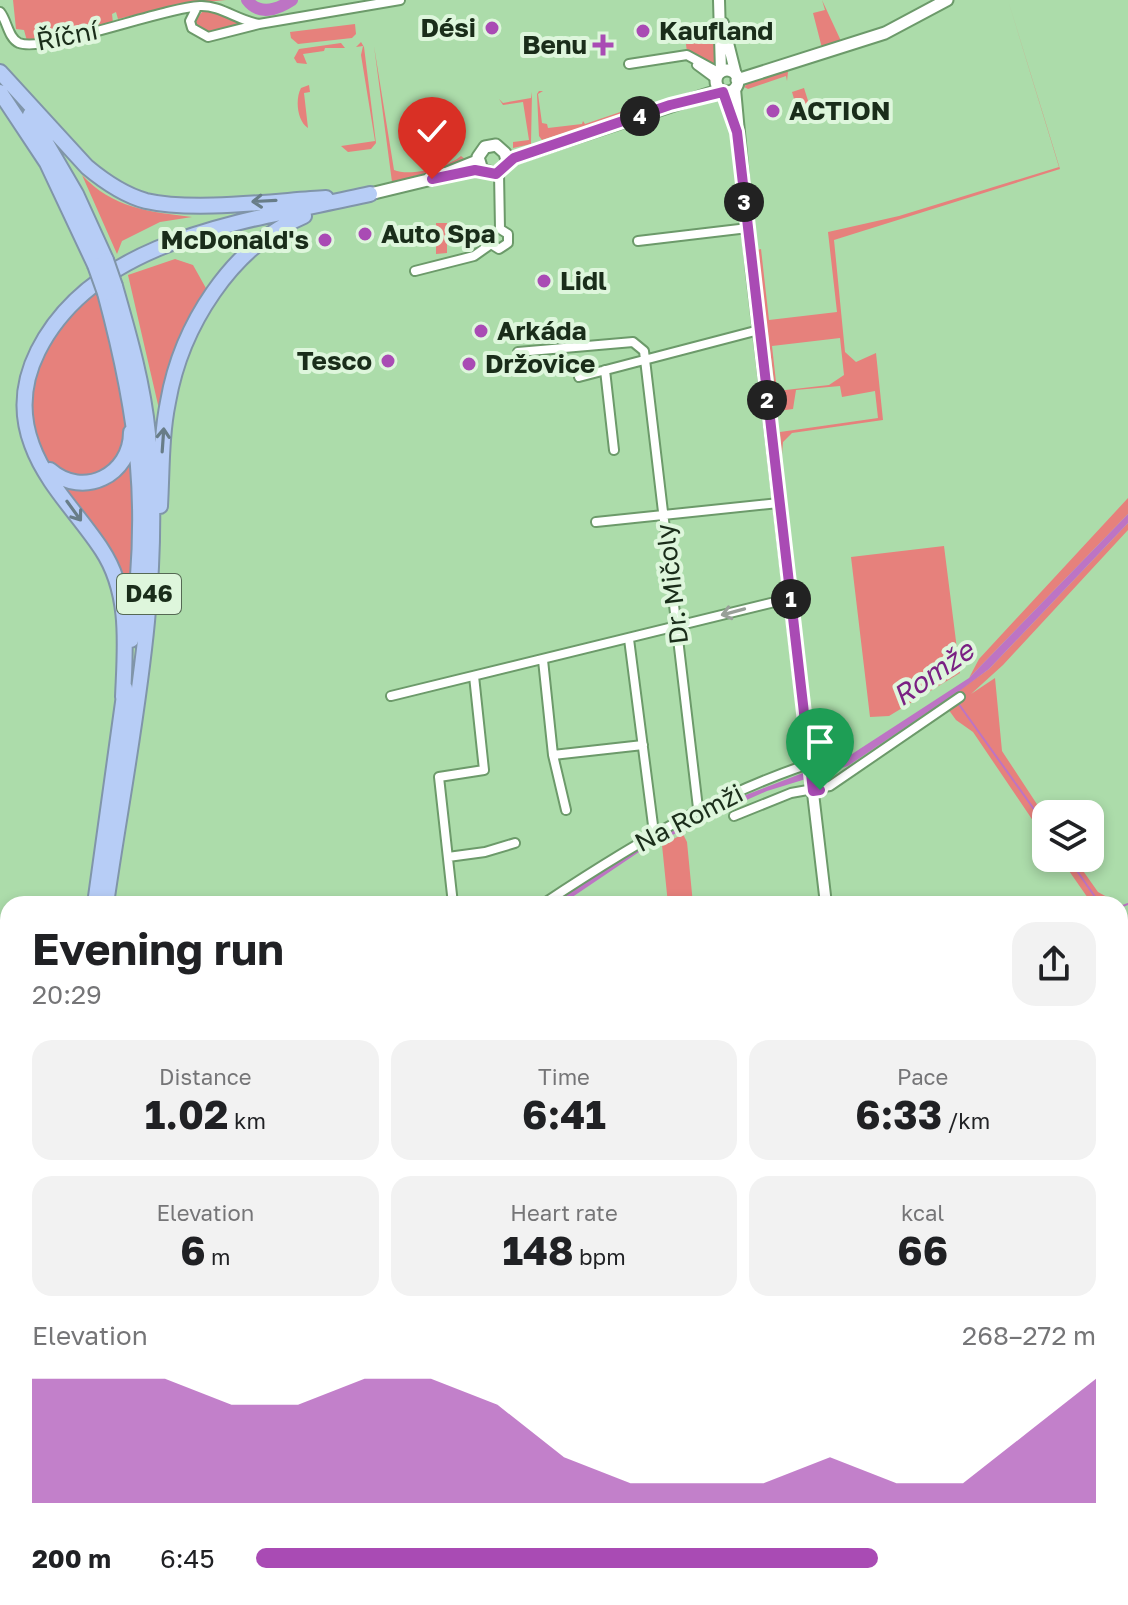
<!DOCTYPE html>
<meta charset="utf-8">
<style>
body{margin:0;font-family:"Golos Text",sans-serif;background:#f2f2f2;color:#202124;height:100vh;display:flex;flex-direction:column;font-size:30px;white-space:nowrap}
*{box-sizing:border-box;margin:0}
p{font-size:26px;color:#757577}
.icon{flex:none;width:44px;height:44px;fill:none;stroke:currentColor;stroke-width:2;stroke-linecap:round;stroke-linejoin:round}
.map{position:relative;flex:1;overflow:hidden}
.side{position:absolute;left:0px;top:896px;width:1128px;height:710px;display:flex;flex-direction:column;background:#fff;border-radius:24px 24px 0 0;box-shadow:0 4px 12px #0003}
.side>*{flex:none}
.tools{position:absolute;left:1032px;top:800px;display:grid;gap:16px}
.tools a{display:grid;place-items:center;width:72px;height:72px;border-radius:16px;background:#fff;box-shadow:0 4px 12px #0003;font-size:40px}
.pin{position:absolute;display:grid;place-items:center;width:68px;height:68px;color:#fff;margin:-82px -34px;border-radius:50% 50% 50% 0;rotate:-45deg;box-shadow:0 0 8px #0007}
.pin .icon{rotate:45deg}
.km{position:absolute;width:40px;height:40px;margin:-20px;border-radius:50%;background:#222;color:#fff;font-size:22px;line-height:40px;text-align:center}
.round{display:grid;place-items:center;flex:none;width:84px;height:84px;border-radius:24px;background:#f2f2f2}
.overview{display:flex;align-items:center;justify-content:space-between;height:136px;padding:0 32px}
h1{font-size:44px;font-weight:700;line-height:60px}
.metrics{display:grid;grid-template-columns:repeat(3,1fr);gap:12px;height:136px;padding:8px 32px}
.metrics div{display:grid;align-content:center;border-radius:20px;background:#f2f2f2;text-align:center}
.metrics b{font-size:40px;font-weight:700}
.metrics small{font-size:22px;font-weight:400}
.metrics p{font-size:22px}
.chart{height:224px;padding:16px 32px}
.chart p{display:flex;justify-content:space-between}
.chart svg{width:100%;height:144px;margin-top:8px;fill:#a94bb4;opacity:.7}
ul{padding:0 32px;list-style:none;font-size:26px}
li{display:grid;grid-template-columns:128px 96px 1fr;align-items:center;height:60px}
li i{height:20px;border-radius:10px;background:#a94bb4}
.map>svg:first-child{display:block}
.green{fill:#e6817c;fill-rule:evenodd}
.water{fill:#bd74c4}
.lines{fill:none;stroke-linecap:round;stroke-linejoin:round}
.stream{stroke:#bd74c4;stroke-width:2}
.river{stroke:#bd74c4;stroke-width:12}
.minor-casing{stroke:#6c9a6a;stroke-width:12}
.tertiary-casing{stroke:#6c9a6a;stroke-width:14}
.secondary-casing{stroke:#6c9a6a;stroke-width:15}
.motorway-casing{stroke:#8095a9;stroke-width:18}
.minor{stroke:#fff;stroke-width:8}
.tertiary{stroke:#fff;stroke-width:10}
.secondary{stroke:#fff;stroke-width:11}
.motorway{stroke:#b7cdf6;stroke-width:14}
.motorway-bridge-casing{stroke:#8095a9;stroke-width:18;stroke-linecap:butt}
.motorway-bridge{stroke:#b7cdf6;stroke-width:14}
.oneway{stroke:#687d88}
.oneway2{stroke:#98a098}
.route-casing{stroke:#fff;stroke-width:16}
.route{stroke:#a94bb4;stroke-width:10}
.poi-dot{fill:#a94bb4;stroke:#def6dc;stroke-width:3}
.labels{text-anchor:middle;stroke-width:8;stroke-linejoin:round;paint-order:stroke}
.shield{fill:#def6dc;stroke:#556954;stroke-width:2}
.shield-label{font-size:24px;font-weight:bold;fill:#1a2d1a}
.poi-label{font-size:26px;font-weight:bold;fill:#1a2d1a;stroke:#def6dc;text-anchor:start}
.street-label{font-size:26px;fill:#1a2d1a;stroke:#def6dc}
.water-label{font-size:28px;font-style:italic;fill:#7a2183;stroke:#def6dc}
</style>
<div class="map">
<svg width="1128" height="1605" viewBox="0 0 1128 1605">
<rect width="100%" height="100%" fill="#acdcaa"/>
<path class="green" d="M13,0h213l-51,5 -57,14 -2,-7 -4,2 1,9 -86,18 -3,-11 -8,-1z
M822,0l19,41 -19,7 -9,-35 12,-3z
M1008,0l52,169 -226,71 11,112 11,10 20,-9 7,67 -91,13 -9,9 -1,12 -2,-22 98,-14 -3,-27 -33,6 -2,-11 -44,4 -3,19 -15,2 -21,-161 4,-1 8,71 68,-8 -9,-80 71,-16 160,-49zM840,338l4,37 -15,10 -52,6 -5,-45z
M204,10h5l32,14 -36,9 -9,-6 -2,-6z
M355,24l1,10 -4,4 -54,6 -7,-6 -1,-6z
M716,27l1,36 -3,2 -27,-12 -1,-9 22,-2 -1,-14z
M361,42l3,5 12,96 -5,6 -23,3 -7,-6 34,-5 -14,-86 2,-9 -7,1z
M341,43l4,5h-20l-1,3 -21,3 4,10 -10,-1 -3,-5 5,-9z
M374,46l20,124c16,7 54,-3 67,-14l8,6 -77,20z
M784,70l4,2 -1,9 -1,-5 -38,13 -4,-2 6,-6z
M309,85l1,7 -6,1 4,35c-11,-7 -13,-29 -7,-40z
M804,88l6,19h5l-16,9 -7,-24z
M539,91h4l-5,3 4,29 5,1 1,4 34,-4 1,-3 2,3 53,-18 1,3 -97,31 -3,-4 -2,-42z
M532,92l-1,52 -18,4v-6l16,-2 -6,-38 -20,3 -4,-6 4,4 28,-5z
M82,175c30,33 68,37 110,42l-32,5 -38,19 -5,13z
M436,223h11v30l-11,1z
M175,259l18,6 14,25 -30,51 -18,68 -31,-134z
M97,287c13,43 31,98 30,143 0,36 -38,56 -69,41 -12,-5 -19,-23 -22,-35 -16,-60 20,-109 61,-149z
M134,448l3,46 -7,118 -70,-128 18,4z
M1128,498v16l-159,164 10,-19z
M1128,523v7l-125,135 -32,29 24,-16 7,73 44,67v22l-73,-108 -17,-12 -13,-18 46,-33z
M944,546l16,127 -71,43 -19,1 -19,-160z
M683,834l4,8 6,62h-25l-6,-59z
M1060,858h14l24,34 9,5 -17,4z"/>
<path class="water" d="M1128,514v9l-139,146 -31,23 -110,74 -81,25 -61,27 -67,34 -77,52h-13l46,-32 104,-59 153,-59 117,-76z"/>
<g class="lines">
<path class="stream" d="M958,703l88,123
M1068,858l32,46
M1120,907l8,-3
M1120,933l8,12"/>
<path class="river" d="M247,0c12,16 30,10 45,0
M0,974l8,1"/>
<g class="minor-casing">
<path id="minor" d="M197,7l-7,14 2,7 16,9 51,-13 141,-24
M0,12c7,8 8,26 19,31 26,10 143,-35 181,-37 20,-1 39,15 59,18
M629,64l58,-9 33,18
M697,65l19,14
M499,173l1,56
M638,241l110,-13
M491,244l8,5 9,-6v-9l-8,-5
M415,271l59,-15 17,-12
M518,352l115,-10 11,9 54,457
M605,370l9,80
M579,377l180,-47
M596,522l183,-19
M629,639l25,194
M543,660l10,95 90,-10
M391,696l400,-98
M553,755l13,55
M734,816l57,-23 39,-7 130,-89
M448,857l37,-5 30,-9
M453,904l-14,-127 45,-7 -10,-94
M543,904c95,-63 191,-121 302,-151
M0,1219l8,5
M1120,1483h8
M744,1598l3,7
M908,1598l1,7"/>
</g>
<g class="tertiary-casing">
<path id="tertiary" d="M719,0l2,72
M723,23l13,52
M735,89l17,184 74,631
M723,92l9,22
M1120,1398h8
M0,1506l8,1"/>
</g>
<g class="secondary-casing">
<path id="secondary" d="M716 81a11 11 0 1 1 22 0a11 11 0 1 1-22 0Z
M737,80l148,-47 62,-33
M507,161l-2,-8 -9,-8 -11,2 -7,10 4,13 14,4 18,-16 206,-68
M370,194l62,-15 45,-18"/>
</g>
<g class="motorway-casing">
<path id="motorway" d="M0,72l87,95c18,15 37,28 59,34 48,11 129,0 180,-3
M0,92l47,71 48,102
M30,115l46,79 30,66
M105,293c34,126 45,216 26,347
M50,470c33,29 81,5 81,-38
M160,506c2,-35 1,-70 8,-104 13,-75 63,-156 136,-186
M123,697c2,-49 8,-103 -21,-147 -22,-34 -56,-66 -70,-105 -12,-32 -9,-64 6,-94 58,-116 218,-131 332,-157
M95,904l30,-216
M106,904c22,-154 59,-314 42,-470 -5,-51 -19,-99 -33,-148
M150,1598l3,7
M162,1598l3,7"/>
</g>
<use href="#minor" class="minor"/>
<use href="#tertiary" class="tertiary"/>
<use href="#secondary" class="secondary"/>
<use href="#motorway" class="motorway"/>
<g class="motorway-bridge-casing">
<path id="motorway-bridge" d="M106,260l9,26
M95,265l10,28"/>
</g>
<use href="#motorway-bridge" class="motorway-bridge"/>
</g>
<defs><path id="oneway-shaft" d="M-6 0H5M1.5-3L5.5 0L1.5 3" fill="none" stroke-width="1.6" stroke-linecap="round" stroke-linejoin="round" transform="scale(2)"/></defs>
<g class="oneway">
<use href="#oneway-shaft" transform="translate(264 201) rotate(177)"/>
<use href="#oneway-shaft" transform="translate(163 440) rotate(-86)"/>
<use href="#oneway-shaft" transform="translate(74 511) rotate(54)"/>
</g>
<use class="oneway2" href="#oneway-shaft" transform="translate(733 612) rotate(165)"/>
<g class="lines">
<g class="route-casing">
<path id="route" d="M432,179l43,-9 21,4 18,-16 156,-53 53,-13 14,40 76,659 7,-1"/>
</g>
<use href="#route" class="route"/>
</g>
<g class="poi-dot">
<circle cx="492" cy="28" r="8"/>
<circle cx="643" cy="31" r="8"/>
<path d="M599 33h8v8h8v8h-8v8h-8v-8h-8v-8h8z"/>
<circle cx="773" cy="111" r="8"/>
<circle cx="365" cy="234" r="8"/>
<circle cx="325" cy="240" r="8"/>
<circle cx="544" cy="281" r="8"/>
<circle cx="481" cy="331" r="8"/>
<circle cx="388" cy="361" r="8"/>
<circle cx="469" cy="364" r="8"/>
</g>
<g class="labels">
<rect class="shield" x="117" y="574" width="64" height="40" rx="6"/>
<g class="shield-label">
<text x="149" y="602">D46</text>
</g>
<g class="poi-label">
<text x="476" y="37" text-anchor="end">Dési</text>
<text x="659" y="40">Kaufland</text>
<text x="587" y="54" text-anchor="end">Benu</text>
<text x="789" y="120">ACTION</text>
<text x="381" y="243">Auto Spa</text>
<text x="309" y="249" text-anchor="end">McDonald's</text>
<text x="560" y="290">Lidl</text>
<text x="497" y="340">Arkáda</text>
<text x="372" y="370" text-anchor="end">Tesco</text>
<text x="485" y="373">Držovice</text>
</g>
<g class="street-label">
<text transform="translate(67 36) rotate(-11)" y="9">Říční</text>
<text transform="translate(672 584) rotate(-97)" y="9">Dr. Mičoly</text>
<text transform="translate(689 818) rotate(-27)" y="9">Na Romži</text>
</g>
<g class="water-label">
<text transform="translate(933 673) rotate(-35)" y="10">Romže</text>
</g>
</g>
</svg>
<div class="tools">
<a><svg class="icon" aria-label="layers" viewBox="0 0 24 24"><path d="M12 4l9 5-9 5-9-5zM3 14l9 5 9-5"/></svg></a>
</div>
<div class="pin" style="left:820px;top:790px;background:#1e9e55"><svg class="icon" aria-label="arrive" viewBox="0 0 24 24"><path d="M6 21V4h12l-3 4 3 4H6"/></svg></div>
<div class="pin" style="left:432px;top:179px;background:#d93025"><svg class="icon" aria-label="check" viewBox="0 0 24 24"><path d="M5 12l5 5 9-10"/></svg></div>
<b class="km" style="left:791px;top:599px">1</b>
<b class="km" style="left:767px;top:400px">2</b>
<b class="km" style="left:744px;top:202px">3</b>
<b class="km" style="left:640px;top:116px">4</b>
<section class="side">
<div class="overview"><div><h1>Evening run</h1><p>20:29</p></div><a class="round"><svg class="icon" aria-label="share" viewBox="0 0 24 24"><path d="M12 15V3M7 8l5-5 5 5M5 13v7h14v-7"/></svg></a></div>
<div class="metrics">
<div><p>Distance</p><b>1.02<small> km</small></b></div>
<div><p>Time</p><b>6:41</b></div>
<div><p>Pace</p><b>6:33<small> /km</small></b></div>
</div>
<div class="metrics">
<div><p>Elevation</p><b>6<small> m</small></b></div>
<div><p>Heart rate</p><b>148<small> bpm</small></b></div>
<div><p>kcal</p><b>66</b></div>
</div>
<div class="chart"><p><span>Elevation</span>268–272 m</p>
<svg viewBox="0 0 160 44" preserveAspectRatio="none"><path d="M0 44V6L10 6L20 6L30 14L40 14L50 6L60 6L70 14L80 30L90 38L100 38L110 38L120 30L130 38L140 38L150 22L160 6V44z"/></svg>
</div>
<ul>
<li><b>200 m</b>6:45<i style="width:74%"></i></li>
</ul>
</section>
</div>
